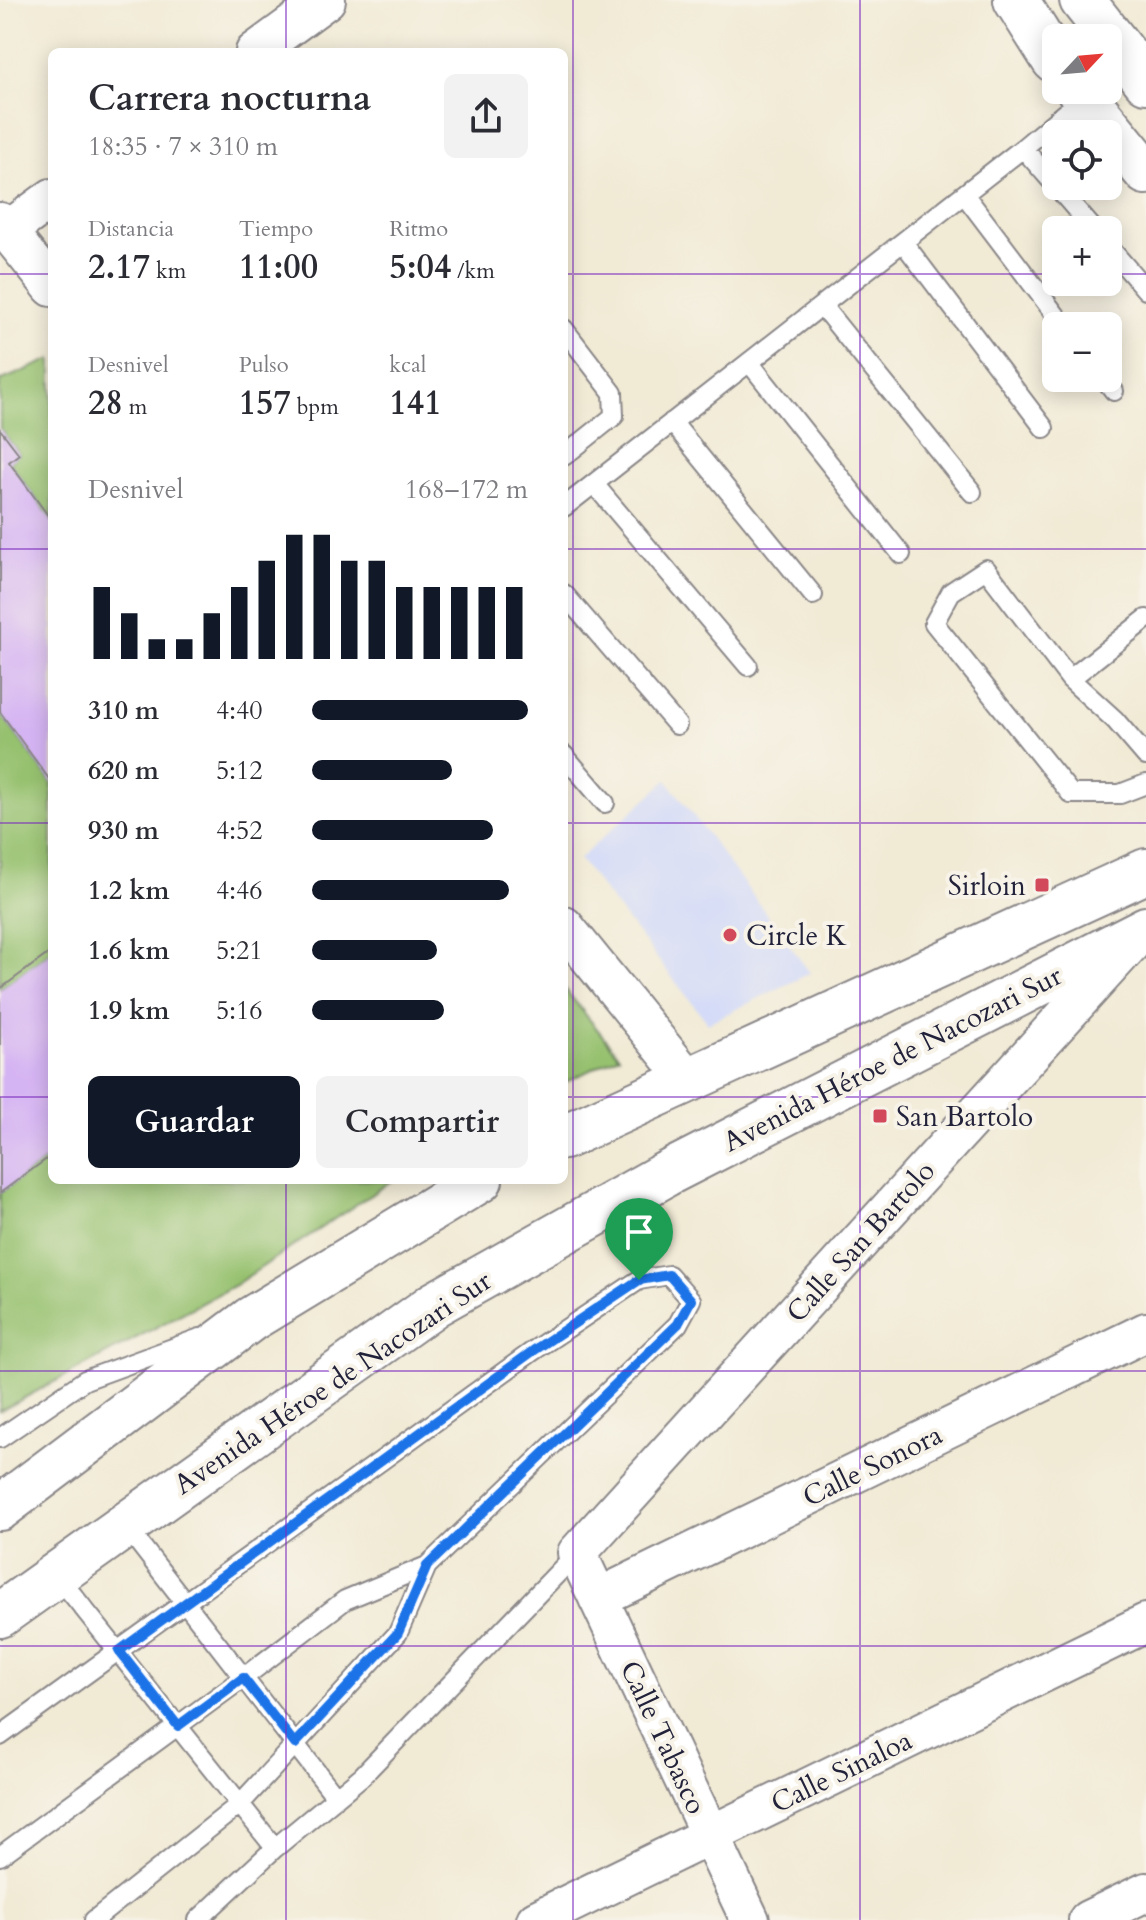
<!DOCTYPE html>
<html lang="es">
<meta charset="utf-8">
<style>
body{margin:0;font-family:Cardo,serif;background:#f2f2f3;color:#2b2b33;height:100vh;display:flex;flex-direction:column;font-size:30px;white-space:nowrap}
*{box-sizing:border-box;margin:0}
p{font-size:26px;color:#7c7c81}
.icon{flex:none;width:44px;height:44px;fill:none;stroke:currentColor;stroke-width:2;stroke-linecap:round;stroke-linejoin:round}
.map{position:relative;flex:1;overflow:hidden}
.panel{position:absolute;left:48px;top:48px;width:520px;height:1136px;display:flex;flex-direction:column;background:#fff;border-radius:12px;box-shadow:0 4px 20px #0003}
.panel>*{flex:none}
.needle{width:52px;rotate:64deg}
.buttons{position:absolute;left:1042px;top:24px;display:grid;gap:16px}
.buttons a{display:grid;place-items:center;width:80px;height:80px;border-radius:12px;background:#fff;box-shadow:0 4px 20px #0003;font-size:40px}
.pin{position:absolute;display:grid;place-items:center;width:68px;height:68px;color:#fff;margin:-82px -34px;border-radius:50% 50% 50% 0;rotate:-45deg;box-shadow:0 0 8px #0007}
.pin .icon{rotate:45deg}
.round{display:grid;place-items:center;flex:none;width:84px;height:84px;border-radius:12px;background:#f2f2f3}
.head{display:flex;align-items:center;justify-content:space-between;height:136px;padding:0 40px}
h1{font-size:36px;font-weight:700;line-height:60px}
.metrics{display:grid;grid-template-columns:repeat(3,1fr);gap:12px;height:136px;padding:8px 40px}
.metrics div{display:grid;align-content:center}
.metrics b{font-size:34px;font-weight:700}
.metrics small{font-size:22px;font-weight:400}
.metrics p{font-size:22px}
.chart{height:224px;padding:16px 40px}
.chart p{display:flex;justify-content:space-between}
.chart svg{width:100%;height:144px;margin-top:8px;stroke:#111827;stroke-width:6}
.primary-button{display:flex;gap:16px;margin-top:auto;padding:16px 40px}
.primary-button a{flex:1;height:92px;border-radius:12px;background:#111827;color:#fff;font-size:32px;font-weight:700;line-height:92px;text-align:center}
.primary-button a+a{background:#f2f2f3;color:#2b2b33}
ul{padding:0 40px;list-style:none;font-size:26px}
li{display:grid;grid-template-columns:128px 96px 1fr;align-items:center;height:60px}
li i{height:20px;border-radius:10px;background:#111827}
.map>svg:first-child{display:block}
.built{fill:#d1d9f9}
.green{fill:#96c16e;stroke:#5c7254;stroke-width:2}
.building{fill:#d5b4f3}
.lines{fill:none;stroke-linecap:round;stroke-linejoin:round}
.lane-casing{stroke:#8a8688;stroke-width:22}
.street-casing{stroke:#8a8688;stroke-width:42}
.secondary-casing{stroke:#8a8688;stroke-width:48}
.primary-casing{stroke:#8a8688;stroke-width:48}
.lane{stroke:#fff;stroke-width:18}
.street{stroke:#fff;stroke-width:38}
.secondary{stroke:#fff;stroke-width:44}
.primary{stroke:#fff;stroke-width:44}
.route-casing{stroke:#fff;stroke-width:16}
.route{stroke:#1a73e8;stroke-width:10}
.grid{fill:none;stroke:#7b2cbf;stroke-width:2;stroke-opacity:0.55}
.poi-dot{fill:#d1495b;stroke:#f7f3e8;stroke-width:3}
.labels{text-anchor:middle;stroke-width:8;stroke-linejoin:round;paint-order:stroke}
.poi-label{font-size:28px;fill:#22223b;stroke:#f7f3e8;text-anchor:start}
.street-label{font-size:28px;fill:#22223b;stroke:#f7f3e8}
</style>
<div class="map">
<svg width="1146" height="1920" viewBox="0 0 1146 1920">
<rect width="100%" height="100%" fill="#f7f3e8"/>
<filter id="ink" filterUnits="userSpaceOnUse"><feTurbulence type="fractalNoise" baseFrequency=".0125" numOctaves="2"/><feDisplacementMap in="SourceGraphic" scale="16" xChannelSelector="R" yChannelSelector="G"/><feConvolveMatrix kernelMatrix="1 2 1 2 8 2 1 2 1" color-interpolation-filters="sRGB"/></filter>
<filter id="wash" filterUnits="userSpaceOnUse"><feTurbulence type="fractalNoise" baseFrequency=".006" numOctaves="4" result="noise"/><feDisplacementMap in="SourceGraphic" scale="32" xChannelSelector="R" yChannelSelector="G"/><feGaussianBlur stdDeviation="1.8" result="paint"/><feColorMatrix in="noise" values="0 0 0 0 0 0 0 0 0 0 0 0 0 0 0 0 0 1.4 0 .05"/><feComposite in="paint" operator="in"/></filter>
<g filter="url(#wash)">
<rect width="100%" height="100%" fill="#f1ead5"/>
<path class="built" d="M667,780l143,193 -102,50 -129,-164z"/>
<path class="green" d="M52,359v162l-43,-59 10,-8 -19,-25v-48z
M0,712l52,71v168l-52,38z
M564,988l55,68 -55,27z
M52,1155v25h341l-158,105 -235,126v-218z"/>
<g id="blocks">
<path class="building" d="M0,429l19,25 -10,8 43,59v262l-52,-71z
M52,951v204l-52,38v-204z"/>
</g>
</g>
<g filter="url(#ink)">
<use href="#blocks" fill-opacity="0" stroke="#8a8688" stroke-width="2"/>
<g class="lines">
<g class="lane-casing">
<path id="lane" d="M1023,148l62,-52
M1056,186l38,44
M964,194l100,132
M903,242l141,186
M1108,246l38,44
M822,306l150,186
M564,329l49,64 1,23 -50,40
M749,362l152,192
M1104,378l10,13
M672,422l141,173
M594,484l154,182
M564,507l459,-359 33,38
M564,594l113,131
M1070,679l76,-60
M564,755l41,48
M1146,756l-31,-36 -45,-41 -84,-110 -35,23 -17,31 137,171h49l26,-10
M0,1438l85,-58 115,-42
M125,1525l211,272
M56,1574l219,274
M0,1736l533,-385 106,-71 30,-5 22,25 -13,24 -251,242 -82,34 -102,78 -243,178
M94,1920l146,-116 158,-171 29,-67
M198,1920l77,-72 87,-72 215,-223"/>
</g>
<g class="street-casing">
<path id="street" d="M255,52l71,-52
M0,222l52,65
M7,231l45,-33
M564,926l124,153
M598,1598l548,-266
M536,1920l610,-297
M750,1920l-173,-367 557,-613
M1088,1920l58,-28"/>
</g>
<g class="secondary-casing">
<path id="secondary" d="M1079,90l67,82
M564,1137l582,-266
M0,1508l251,-189 229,-139
M0,1615l435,-311 231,-130 480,-245"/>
</g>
<g class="primary-casing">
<path id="primary" d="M1016,0l38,60
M1082,0l64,81"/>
</g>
<use href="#lane" class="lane"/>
<use href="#street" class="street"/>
<use href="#secondary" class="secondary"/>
<use href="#primary" class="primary"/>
</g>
</g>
<g class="lines" filter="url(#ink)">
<g class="route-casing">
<path id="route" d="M669,1275l22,25 -13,24 -251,242 -29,67 -103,111 -52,-66 -65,48 -59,-75 414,-300 106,-71z"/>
</g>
<use href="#route" class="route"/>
</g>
<path class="grid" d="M286,0v52M573,0v1920M860,0v1920M0,274h52M564,274h492M1108,274h38M0,549h52M564,549h582M0,823h52M564,823h582M0,1097h52M564,1097h582M286,1180v740M0,1371h1146M0,1646h1146"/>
<g class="poi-dot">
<rect x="1034" y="877" width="16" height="16" rx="4"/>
<circle cx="730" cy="935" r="8"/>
<rect x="872" y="1108" width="16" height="16" rx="4"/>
</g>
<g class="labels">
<g class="poi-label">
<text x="1026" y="895" text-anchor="end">Sirloin</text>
<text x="746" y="945">Circle K</text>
<text x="896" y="1126">San Bartolo</text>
</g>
<g class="street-label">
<text transform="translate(892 1058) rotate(-27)" y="10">Avenida Héroe de Nacozari Sur</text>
<text transform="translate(860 1241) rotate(-48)" y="10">Calle San Bartolo</text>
<text transform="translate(332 1382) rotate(-34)" y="10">Avenida Héroe de Nacozari Sur</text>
<text transform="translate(872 1465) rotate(-26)" y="10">Calle Sonora</text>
<text transform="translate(664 1737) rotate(65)" y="10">Calle Tabasco</text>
<text transform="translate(841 1771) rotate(-26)" y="10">Calle Sinaloa</text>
</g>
</g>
</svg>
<div class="buttons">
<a><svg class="needle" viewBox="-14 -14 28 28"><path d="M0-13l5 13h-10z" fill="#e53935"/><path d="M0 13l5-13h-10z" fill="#7c7c81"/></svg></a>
<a><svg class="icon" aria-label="locate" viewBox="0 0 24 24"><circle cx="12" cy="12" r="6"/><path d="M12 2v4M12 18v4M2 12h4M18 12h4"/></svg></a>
<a>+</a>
<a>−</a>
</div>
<div class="pin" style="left:639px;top:1280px;background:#1e9e55"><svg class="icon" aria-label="arrive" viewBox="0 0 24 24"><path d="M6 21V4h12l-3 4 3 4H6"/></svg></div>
<section class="panel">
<div class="head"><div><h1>Carrera nocturna</h1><p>18:35 · 7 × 310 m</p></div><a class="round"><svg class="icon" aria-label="share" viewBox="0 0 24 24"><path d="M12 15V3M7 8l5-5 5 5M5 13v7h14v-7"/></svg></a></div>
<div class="metrics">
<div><p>Distancia</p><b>2.17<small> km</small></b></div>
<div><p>Tiempo</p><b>11:00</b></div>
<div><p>Ritmo</p><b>5:04<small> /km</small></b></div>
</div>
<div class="metrics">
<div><p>Desnivel</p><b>28<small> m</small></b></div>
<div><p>Pulso</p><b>157<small> bpm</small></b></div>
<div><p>kcal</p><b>141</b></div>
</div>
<div class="chart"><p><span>Desnivel</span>168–172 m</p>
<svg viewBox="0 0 160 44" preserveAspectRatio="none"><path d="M5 44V22M15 44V30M25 44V38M35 44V38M45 44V30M55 44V22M65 44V14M75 44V6M85 44V6M95 44V14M105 44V14M115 44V22M125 44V22M135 44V22M145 44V22M155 44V22"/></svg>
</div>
<ul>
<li><b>310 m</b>4:40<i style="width:100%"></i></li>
<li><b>620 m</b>5:12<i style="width:65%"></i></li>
<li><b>930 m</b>4:52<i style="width:84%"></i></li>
<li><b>1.2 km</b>4:46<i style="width:91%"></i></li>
<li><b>1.6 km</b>5:21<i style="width:58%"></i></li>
<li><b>1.9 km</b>5:16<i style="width:61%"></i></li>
</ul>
<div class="primary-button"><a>Guardar</a><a>Compartir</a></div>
</section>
</div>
